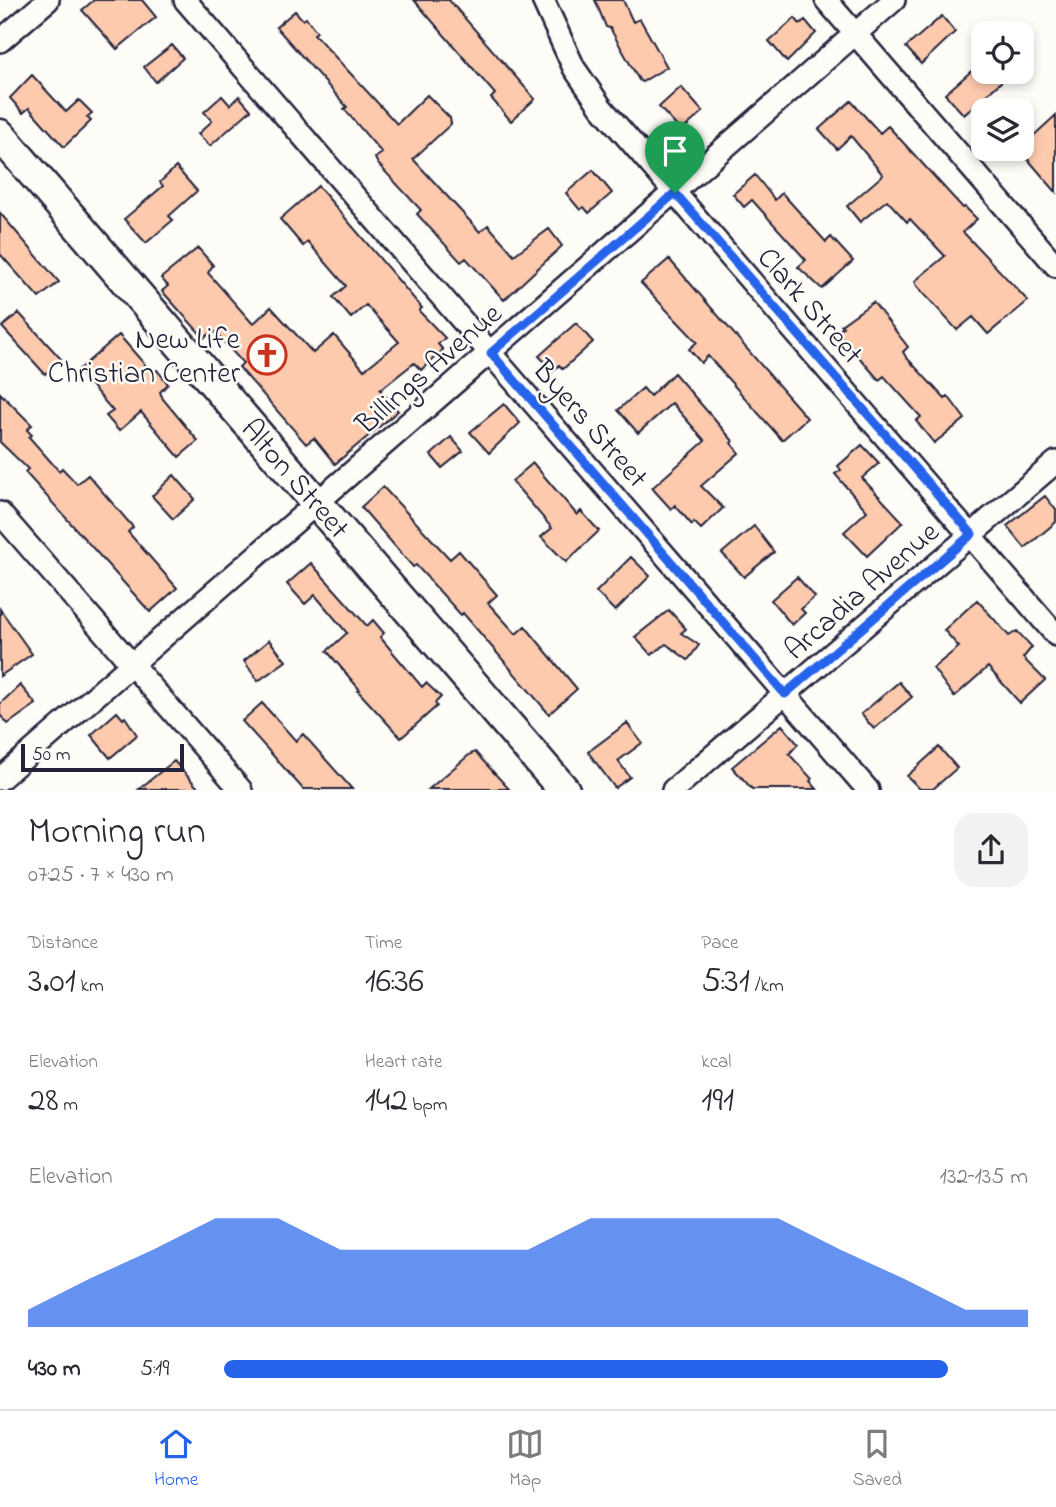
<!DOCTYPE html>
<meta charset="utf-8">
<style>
body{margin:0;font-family:"Indie Flower",sans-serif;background:#f2f2f3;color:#2b2b33;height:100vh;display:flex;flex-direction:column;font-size:26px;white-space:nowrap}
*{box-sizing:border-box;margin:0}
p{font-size:23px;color:#7c7c81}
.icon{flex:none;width:38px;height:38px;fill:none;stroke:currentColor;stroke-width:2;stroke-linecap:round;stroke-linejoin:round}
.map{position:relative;height:790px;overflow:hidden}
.drawer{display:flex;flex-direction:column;background:#fff;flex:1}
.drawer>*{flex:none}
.buttons{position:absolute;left:971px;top:21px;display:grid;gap:14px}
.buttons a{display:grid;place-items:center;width:63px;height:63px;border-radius:14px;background:#fff;box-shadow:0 4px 10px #0003;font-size:35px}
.scale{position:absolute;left:21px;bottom:18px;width:163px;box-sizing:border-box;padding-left:7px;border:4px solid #22223b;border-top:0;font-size:19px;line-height:24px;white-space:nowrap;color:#22223b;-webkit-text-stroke:5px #fdfcf7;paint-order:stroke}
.pin{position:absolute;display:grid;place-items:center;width:60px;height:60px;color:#fff;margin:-72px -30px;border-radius:50% 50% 50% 0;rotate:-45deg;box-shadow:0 0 7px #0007}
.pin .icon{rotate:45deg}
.round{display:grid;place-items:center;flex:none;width:74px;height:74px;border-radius:21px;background:#f2f2f3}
.headline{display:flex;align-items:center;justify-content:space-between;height:119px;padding:0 28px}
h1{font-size:38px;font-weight:600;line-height:52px}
.figures{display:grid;grid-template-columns:repeat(3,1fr);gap:10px;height:119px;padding:7px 28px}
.figures div{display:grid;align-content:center}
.figures b{font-size:35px;font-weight:600}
.figures small{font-size:19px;font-weight:400}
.figures p{font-size:19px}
.chart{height:196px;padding:14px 28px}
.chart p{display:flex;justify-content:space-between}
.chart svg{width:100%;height:126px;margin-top:7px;fill:#2563eb;opacity:.7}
ul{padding:0 28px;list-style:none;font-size:23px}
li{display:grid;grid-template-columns:112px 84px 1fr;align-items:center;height:52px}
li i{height:18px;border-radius:9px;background:#2563eb}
.dock{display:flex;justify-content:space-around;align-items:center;height:98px;border-top:2px solid #e1e1e2;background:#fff;font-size:19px;color:#7c7c81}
.dock a{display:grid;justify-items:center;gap:4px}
.dock .active{color:#2563eb}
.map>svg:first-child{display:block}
.building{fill:#fdcaae;stroke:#22223b;stroke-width:2}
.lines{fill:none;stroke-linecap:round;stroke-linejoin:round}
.street-casing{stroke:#22223b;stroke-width:26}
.secondary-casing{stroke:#22223b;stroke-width:35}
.street{stroke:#fdfcf7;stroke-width:21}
.secondary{stroke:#fdfcf7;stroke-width:30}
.route-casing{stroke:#fff;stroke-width:14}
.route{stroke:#2563eb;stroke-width:9}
.labels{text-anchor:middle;stroke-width:5;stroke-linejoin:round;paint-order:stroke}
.street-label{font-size:30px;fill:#22223b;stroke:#fdfcf7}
.poi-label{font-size:30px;fill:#22223b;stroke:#fdfcf7;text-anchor:end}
</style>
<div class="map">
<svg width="1056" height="790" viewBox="0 0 1056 790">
<rect width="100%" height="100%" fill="#fdfcf7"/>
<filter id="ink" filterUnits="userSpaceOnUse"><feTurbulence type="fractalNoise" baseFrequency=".0143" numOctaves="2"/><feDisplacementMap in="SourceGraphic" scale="14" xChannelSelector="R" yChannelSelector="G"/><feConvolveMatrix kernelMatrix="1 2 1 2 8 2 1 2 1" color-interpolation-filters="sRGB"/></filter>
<g filter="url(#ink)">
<path class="building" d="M94,0h48l14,17 -39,32 -35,-39z
M414,0h35l86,99 -24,22 -20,-23 4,-4z
M595,0h28l10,22 7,-3 27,48 -25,15 -3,-2 -29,-52 -4,-1z
M295,11l8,9 3,-2 11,14 -3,2 83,90 30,-29 23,23 1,6 -38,35 67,73 8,-7 26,30 35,-26 13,17 -58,54 -38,-42 -5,4 -44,-48 4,-4 -43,-46 -3,-6 7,-5 -38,-44 3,-2 -71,-80z
M942,16l13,16 -34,32 -15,-17z
M795,18l5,6 5,-4 11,13 -29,29 -18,-21z
M172,45l11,13 -27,24 -12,-15z
M984,60v12h28l-48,43 -19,-21z
M32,75l34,37 13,-12 13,13 -5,4 4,4 -27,26 -35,-39 -6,5 -13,-15z
M681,87l22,25 -22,19 -22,-24z
M222,96l8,9 9,-9 12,14 -41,36 -12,-12 14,-13 -8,-9z
M851,101l29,32 8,-7 75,82 2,-1 12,12 -14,13 65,69 -40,33 -15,-17 -16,13 -40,-44 -2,-5 30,-25 -35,-37 -3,3 -20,-22 -27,22 -13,-16 36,-31 -32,-39 -14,13 -18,-20z
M1056,115v77l-37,-43z
M176,167l21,24 -28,25 4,4 -27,23 -22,-24 39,-33 -3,-4z
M593,170l19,23 -23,20 -5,-6 -4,3 -14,-17z
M755,175l20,25 7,-7 44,49 5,-5 22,24 -31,28 -24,-22 8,-7 -54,-60 -8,7 -11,-13z
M318,186l104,122 -3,3 26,27 -7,6 5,6 -22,20 -7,-7 -34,27 18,21 -63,53 -21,-26 -8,6 -67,-77 4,-4 -29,-32 -10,7 -42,-47 6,-5 -7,-8 37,-30 15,17 -5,8 45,51 18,-17 42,46 21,-18 30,35 35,-28 -33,-37 -15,13 -18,-21 13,-11 -38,-44 -5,4 -23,-27z
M0,213l59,69 -20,16 -39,-44z
M669,259l138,159 -25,22 -74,-84 -7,7 -12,-14 8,-7 -56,-59z
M873,302l35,45 -5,5 3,5 39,42 3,-3 17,23 -31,24 -18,-22 5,-4 -37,-41 -5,4 -42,-48 6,-5 -2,-2z
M19,313l42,46 -16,15 -43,-47z
M576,323l17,19 -30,27 -4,-4 -6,6 -14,-15z
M119,335l34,39 4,-4 11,14 -8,8 3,7 35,42 -19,16 -38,-45 -22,19 -13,-15 7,-5 -35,-41z
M674,373l59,68 -2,2 8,10 -38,33 22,22 -22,21 -7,-7 -2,3 -17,-20 -4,4 -19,-21 53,-47 -33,-38 -34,30 -20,-23 25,-22 7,8z
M0,393l32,32 -5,5 5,5 -3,2 30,34 3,-3 15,16 11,-9 45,52 -5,5 49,56 -27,24 -125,-140 3,-3 -28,-27z
M504,404l16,19 -31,30 -19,-21z
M451,437l12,14 -21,17 -11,-13z
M862,445l17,18 -17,15 41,44 -36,34 -23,-24 23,-21 -32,-37 6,-4 -3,-4z
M533,463l44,52 4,-4 18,20 -33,31 -25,-25 11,-9 -40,-47z
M174,475l21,24 -22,20 -21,-23z
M383,487l67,72 9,-8 38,44 -9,8 28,31 9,-8 52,63 -28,25 -86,-101 -2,2 -45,-50 -3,2 -52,-60z
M1045,496l11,14v12l-31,26 -18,-22z
M754,526l20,26 -30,25 -22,-24z
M631,557l19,19 -35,35 -19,-19z
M311,563l56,63 6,-6 11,13 -4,4 42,50 4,-4 15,14 -6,6 2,3 -36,32 -43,-47 2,-1 -33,-39 20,-18 -32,-38 -10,9 -18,-20z
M797,577l18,20 -14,12 4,4 -13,12 -21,-25z
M977,600l32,36 8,-5 15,16 -9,11 22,22 -25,23 -32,-36 -34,30 -21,-29 26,-21 -15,-17z
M0,609l32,45 -32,22z
M669,610l17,19 -5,4 18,12 -11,15 -22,-16 -15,11 -16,-18z
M269,640l17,21 -28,20 -14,-20z
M899,682l13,15 -38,32 -13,-15z
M20,685l16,19 -28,20 -8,-9v-11z
M262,703l34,38 7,-7 49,55h-49l-61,-68z
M117,712l6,7 2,-2 12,18 -27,23 -19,-23z
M627,723l15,20 -24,18 12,16 -15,11 -27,-36z
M782,725l16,19 -9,10 23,25 -2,2 7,8h-65l-20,-22z
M939,747l18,21 -24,21h-13l-13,-13z
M475,752l34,37h-80l40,-34z
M174,761l25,28h-60z"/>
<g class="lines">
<g class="street-casing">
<path id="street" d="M185,0l683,790
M543,0l31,68 27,39 455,528
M826,0l230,266
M0,41l48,-41
M0,513l241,277
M0,779l894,-779
M673,790l383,-328"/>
</g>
<g class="secondary-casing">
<path id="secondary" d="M0,135l564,655"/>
</g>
<use href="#street" class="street"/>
<use href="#secondary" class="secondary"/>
</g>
</g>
<g class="lines" filter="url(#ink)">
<g class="route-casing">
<path id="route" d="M675,193l297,341 -187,160 -294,-341z"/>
</g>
<use href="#route" class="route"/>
</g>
<defs>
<g id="church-ring" transform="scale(2.0125)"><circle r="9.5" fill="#fdfcf7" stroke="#c8321e" stroke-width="1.5"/><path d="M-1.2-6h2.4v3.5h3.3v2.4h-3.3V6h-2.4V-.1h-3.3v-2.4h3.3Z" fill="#c8321e"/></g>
</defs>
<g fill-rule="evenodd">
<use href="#church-ring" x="267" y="355"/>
</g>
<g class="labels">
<g class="street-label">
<text transform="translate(811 305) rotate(49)" y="10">Clark Street</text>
<text transform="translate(428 368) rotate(-41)" y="10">Billings Avenue</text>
<text transform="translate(591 423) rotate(49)" y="10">Byers Street</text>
<text transform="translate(296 478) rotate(49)" y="10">Alton Street</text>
<text transform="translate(861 590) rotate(-41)" y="10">Arcadia Avenue</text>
</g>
<g class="poi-label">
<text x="240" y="348">New Life<tspan x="240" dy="34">Christian Center</tspan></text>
</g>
</g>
</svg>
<div class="buttons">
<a><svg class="icon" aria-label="locate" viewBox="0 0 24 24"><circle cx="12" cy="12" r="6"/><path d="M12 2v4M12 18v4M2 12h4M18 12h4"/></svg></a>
<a><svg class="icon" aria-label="layers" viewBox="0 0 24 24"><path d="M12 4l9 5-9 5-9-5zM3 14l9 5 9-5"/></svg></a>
</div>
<div class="scale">50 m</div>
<div class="pin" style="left:675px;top:193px;background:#1e9e55"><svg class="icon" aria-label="arrive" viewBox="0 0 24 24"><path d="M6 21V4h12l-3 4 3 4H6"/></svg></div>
</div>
<section class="drawer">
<div class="headline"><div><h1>Morning run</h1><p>07:25 · 7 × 430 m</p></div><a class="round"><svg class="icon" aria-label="share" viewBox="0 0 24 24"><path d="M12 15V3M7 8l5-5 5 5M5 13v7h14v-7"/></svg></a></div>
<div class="figures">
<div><p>Distance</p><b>3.01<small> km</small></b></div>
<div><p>Time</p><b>16:36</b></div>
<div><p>Pace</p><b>5:31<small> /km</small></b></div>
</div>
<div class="figures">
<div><p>Elevation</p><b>28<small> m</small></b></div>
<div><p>Heart rate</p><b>142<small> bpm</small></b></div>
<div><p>kcal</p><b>191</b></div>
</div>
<div class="chart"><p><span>Elevation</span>132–135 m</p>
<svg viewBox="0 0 160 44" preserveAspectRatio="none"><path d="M0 44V38L10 27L20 17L30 6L40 6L50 17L60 17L70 17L80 17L90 6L100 6L110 6L120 6L130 17L140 27L150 38L160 38V44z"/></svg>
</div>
<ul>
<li><b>430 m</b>5:19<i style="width:90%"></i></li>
</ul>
</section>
<nav class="dock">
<a class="active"><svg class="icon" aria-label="home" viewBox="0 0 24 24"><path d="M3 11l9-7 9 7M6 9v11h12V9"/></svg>Home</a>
<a><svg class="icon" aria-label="map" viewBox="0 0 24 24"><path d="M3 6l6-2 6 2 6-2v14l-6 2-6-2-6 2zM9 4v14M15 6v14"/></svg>Map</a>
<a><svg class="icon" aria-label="saved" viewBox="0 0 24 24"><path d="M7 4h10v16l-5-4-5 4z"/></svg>Saved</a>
</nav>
